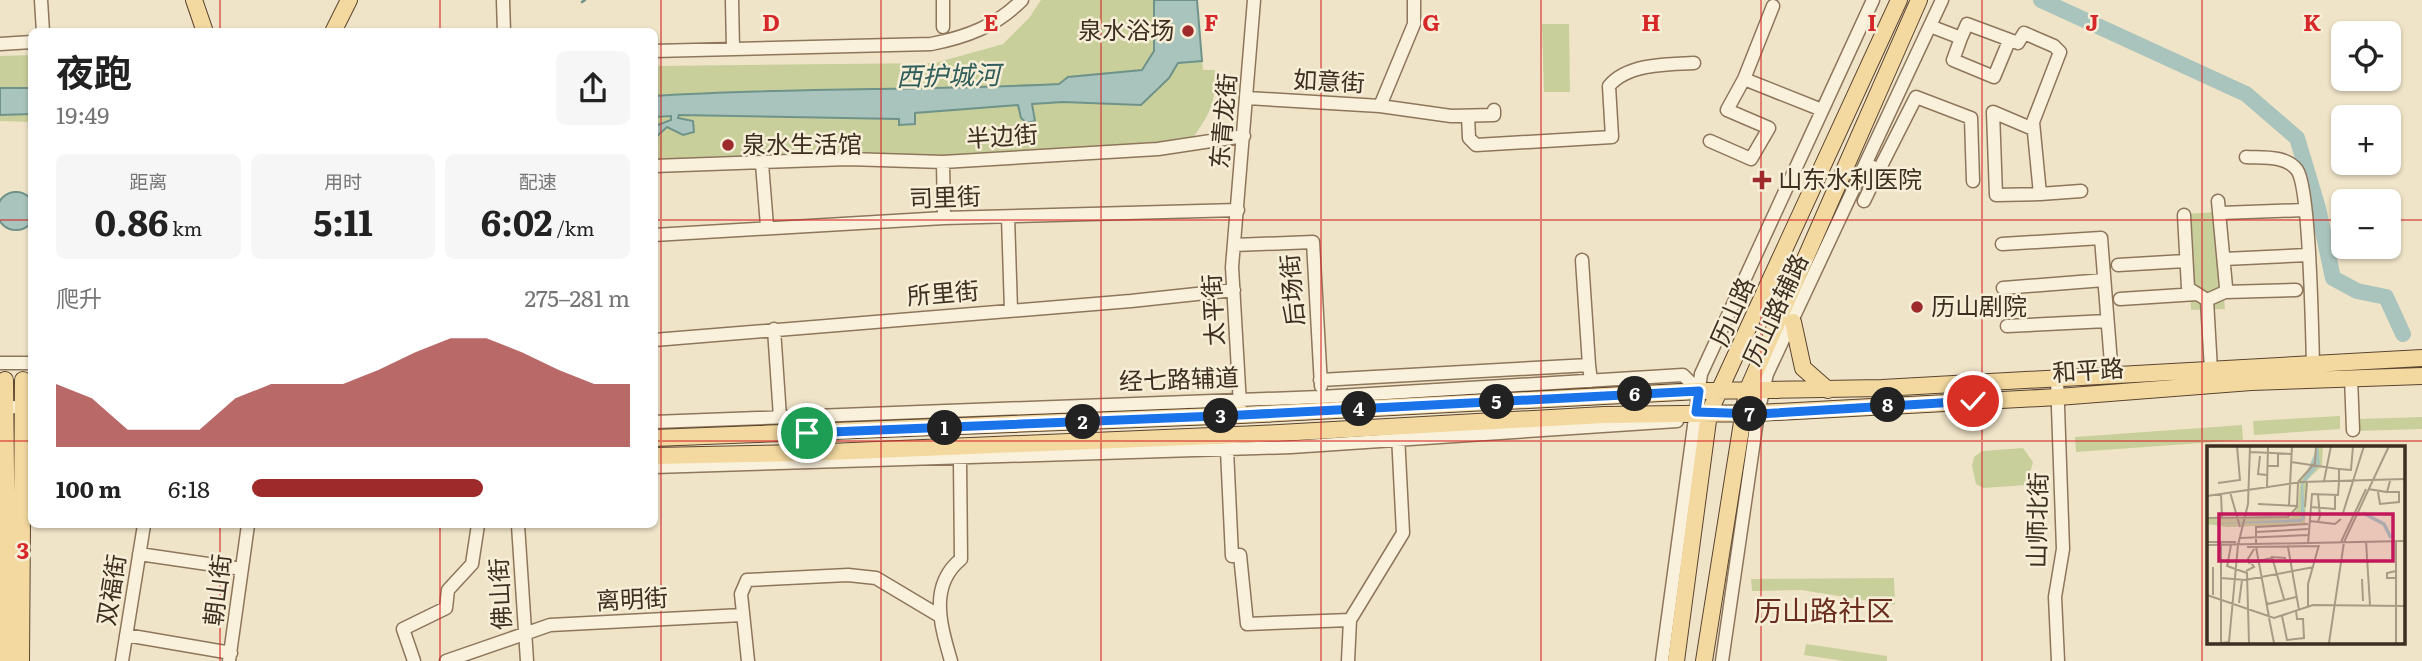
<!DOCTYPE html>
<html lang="zh">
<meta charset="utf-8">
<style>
body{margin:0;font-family:Literata,"Noto Sans SC",serif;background:#f6f6f6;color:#222;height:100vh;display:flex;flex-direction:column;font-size:26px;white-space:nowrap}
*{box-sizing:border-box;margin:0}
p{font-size:23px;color:#767676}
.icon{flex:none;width:38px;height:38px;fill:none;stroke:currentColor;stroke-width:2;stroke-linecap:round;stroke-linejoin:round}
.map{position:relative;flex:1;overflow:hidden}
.details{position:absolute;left:28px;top:28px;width:630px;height:500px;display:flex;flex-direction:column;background:#fff;border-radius:10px;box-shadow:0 2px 5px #0004}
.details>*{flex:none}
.tools{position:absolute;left:2331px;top:21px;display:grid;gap:14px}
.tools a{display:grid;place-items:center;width:70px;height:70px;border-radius:10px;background:#fff;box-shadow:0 2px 5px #0004;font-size:35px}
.pin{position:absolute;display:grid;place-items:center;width:60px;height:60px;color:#fff;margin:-30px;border:4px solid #fff;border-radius:50%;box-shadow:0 2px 7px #0007}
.km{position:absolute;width:35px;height:35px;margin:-18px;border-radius:50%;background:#222;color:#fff;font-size:19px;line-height:35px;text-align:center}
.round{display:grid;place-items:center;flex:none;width:74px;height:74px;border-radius:10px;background:#f6f6f6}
.overview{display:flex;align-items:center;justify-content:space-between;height:119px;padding:0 28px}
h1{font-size:38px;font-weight:700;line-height:52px}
.figures{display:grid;grid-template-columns:repeat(3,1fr);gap:10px;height:119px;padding:7px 28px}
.figures div{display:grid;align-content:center;border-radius:10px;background:#f6f6f6;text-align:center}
.figures b{font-size:35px;font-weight:700}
.figures small{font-size:19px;font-weight:400}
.figures p{font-size:19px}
.chart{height:196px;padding:14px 28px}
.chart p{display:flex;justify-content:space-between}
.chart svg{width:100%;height:126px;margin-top:7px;fill:#9e2a2b;opacity:.7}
ul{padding:0 28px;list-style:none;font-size:23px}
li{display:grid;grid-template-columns:112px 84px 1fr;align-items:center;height:52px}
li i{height:18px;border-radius:9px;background:#9e2a2b}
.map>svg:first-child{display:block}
.green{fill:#c9cf9b}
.water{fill:#a9c4bc;stroke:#6f938a;stroke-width:2}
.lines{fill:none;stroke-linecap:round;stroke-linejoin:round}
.stream{stroke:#6f938a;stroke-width:2.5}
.river{stroke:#a9c4bc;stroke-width:16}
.minor-casing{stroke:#8d765c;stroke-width:15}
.major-casing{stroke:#5b4430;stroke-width:18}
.minor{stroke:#faf1dc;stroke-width:12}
.major{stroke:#f3d9a0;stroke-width:16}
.route-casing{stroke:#fff;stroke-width:14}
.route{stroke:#1a73e8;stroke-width:9}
.grid{fill:none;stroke:#d62828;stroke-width:2;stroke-opacity:0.55}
.poi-dot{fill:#9e2a2b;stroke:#f7eed8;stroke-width:2.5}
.labels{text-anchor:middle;stroke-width:5;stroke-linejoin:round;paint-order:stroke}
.poi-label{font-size:24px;fill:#3d2e20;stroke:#f7eed8;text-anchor:start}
.street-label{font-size:24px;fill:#3d2e20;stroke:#f7eed8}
.water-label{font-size:26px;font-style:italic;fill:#2f5d5a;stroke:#f7eed8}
.quarter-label{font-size:28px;fill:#6b2e1e;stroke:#f7eed8}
.inset-river{fill:none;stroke:#a9c4bc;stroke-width:3.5}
.inset-road{fill:none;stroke:#a89b85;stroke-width:2}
.view{fill:#c2185b;fill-opacity:0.15;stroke:#c2185b;stroke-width:3.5}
.inset-edge{fill:none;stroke:#3d2e20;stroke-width:3.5}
.grid-label{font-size:23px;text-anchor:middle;font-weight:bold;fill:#d62828;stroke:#f7eed8;stroke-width:5;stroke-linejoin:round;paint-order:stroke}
</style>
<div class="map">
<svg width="2422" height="661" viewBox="0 0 2422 661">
<rect width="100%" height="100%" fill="#f0e4c8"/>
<path class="green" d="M1041,0h156l6,70h12c1,34 -4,42 -23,69l-52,10 -128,8 -357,7 -1,-98 281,-3 68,-19 26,-26z
M1542,24h27l1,68h-26z
M31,55v67l-31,-1v-65z
M2216,212l9,97 -34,1 -5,-96z
M2340,416v13l-86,6 -1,-14z
M2422,417v12l-65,2v-12z
M2242,425l1,15 -167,12 -1,-15z
M2023,448l10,14 -6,23 -44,3 -7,-4 -4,-18 2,-9 8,-6z
M1894,578l1,27 -94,-15 -49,1 -1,-12z
M1806,644l81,12v5h-43l-40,-6z"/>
<path class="water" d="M1154,0h43l5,61 -24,2 -9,15 -28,27 -78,-3 -31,2 3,17 -8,2 -6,-5 -3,-13 -103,8v11l-16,1v-6l-220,-4 -1,3 15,3 1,11 -11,3 -16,-8 -12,11v-12l16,-6v-4l-16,1v-21c135,-9 268,-5 404,-12l9,-7 74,-7 12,-19z
M0,88h31v26l-31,1z
M-3 211a19 19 0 1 1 38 0a19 19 0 1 1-38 0Z"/>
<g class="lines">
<path class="stream" d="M582,2l3,-2"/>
<path class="river" d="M2041,0l205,94 51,44 21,70 15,70 24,13 29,6 17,37"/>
<g class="minor-casing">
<path id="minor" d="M41,0l2,32
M503,0l1,32
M732,0l1,49
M1773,6l-29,73 78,31
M1930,26l31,12 6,-14 51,19 6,-10 30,13 6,6 -27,70 7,72 41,-3
M943,27v-27
M1961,38l-8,22 41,17 15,-36
M0,44l32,-2
M654,51l277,-7c36,-7 65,-18 91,-44
M1247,98l133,8 34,-82v-24
M1380,106l71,10 43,-1v-5
M1468,116l1,22 7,7 136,-8 -3,-51c18,-22 58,-22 85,-23
M2033,129l-40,-17 3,83 44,-1
M1710,141l41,18 18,-31 -42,-18 17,-31
M2246,157c16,1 40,-2 51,13 13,17 15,163 16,194
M943,162l1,56
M762,164l5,62
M1866,164l13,6 37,-73 55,21 2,63
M654,166l194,-7 95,3 215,-13 86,-13
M1864,201l15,-31
M2221,213l84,-3
M2184,215l4,73 19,12
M1008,217l3,93
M654,235l290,-17 294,-8
M2002,244l99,-6 11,138
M1234,245l79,-3 8,144
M2224,259l84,-4
M1582,260l7,105
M2118,265l67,-4
M2003,288l101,-8
M2225,292l71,-2
M2120,299l77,-5
M2007,326l100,-5
M774,329l6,88
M654,340l477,-39 103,-11
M0,363h32
M2211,370l-4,-70 18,-8 1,-5 -8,-86
M2351,377l2,53
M2057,379l6,170 -8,48 3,64
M1320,380l269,-15 2,16
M1240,405l-8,-138 22,-267
M0,408l32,-2
M654,422l667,-25 362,-22 16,16
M1227,450l5,106 8,-1 7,69 103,-4
M654,467l637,-20 386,-26
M518,525l9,136
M139,554l103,15
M126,635l105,18
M122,661l22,-136
M229,661l19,-136
M414,661l-11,-32 43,-21 2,-18 24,-26 6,-39
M446,661l104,-36 192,-10
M748,661l-7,-67 6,-14 101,-5 28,3 62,37
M951,661c-10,-35 -23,-75 10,-102l-1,-99
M1348,661l2,-41 53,-87 -5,-98
M1662,661l39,-287 172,-374
M1722,661l36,-248 9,-39 175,-374"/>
</g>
<g class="major-casing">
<path id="major" d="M194,0l11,32
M333,32l16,-32
M1793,322l10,46 25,22
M5,380l3,281
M654,438l587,-23 458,-24 183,-3 540,-30
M654,456l151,-3 454,-19 345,-19 154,-2 300,-16 193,-15 171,-6
M21,661l2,-281
M1676,661l33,-248 190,-413
M1704,661l43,-270 172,-391"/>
</g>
<use href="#minor" class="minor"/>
<use href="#major" class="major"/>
</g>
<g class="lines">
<g class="route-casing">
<path id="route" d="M807,433l434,-18 458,-24 -3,21 62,2 215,-13"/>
</g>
<use href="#route" class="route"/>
</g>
<path class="grid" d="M220,0v32M440,0v32M661,0v661M881,0v661M1101,0v661M1321,0v661M1541,0v661M1761,0v661M1982,0v661M2202,0v661M0,220h32M654,220h1689M2389,220h33M0,441h32M654,441h1768M220,525v136M440,525v136"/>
<g class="poi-dot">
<circle cx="1188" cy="31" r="7"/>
<circle cx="728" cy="145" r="7"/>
<path d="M1758.5 169.5h7v7h7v7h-7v7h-7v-7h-7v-7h7z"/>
<circle cx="1917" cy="307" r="7"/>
</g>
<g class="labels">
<g class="poi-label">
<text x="1174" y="39" text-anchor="end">泉水浴场</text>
<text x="742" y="153">泉水生活馆</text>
<text x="1778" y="188">山东水利医院</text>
<text x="1931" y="315">历山剧院</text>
</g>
<g class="street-label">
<text transform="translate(1329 82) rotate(3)" y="8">如意街</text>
<text transform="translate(1224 121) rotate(-85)" y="8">东青龙街</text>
<text transform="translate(1002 137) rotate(-4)" y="8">半边街</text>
<text transform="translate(945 198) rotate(-2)" y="8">司里街</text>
<text transform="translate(1293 290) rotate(-95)" y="8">后场街</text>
<text transform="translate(943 294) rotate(-5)" y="8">所里街</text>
<text transform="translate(1214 310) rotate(-93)" y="8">太平街</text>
<text transform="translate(1776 310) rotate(-65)" y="8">历山路辅路</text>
<text transform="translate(1733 312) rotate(-66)" y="8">历山路</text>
<text transform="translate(2088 371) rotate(-4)" y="8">和平路</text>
<text transform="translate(1179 380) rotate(-2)" y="8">经七路辅道</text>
<text transform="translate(2038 520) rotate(-89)" y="8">山师北街</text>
<text transform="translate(112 590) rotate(-81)" y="8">双福街</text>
<text transform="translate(218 590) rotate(-83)" y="8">朝山街</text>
<text transform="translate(501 594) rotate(-93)" y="8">佛山街</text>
<text transform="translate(632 600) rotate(-3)" y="8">离明街</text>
</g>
<g class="water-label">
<text transform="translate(948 76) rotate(-1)" y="9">西护城河</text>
</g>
<g class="quarter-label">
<text x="1824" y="621">历山路社区</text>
</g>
</g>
<g transform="translate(2207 446)">
<rect width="198" height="198" fill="#f0e4c8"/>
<path d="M111,0h5l-1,20 -15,14 -2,44 -77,3 -21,-3v-5l84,-2 7,-9 2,-28 16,-15z" fill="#c9cf9b"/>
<path d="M111,0l2,18 -17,21 2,33 -4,4 -94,2 94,-5v-34z" fill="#a9c4bc"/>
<path class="inset-river" d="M156,67l21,11 7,14"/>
<path class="inset-road" d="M68,0h17l-3,59M43,6l41,2M53,10l-2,18 9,1M84,16l48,7v11M61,20h10v-12M132,23l12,1 2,-24M117,35l7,-35M91,36l17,-19 1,-17M11,37l22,-3 -3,-34M60,41l1,-41M161,43l19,3 3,-11M23,46l10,35M171,46l2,12 19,-2v-10h-12M14,48l1,23M0,50l94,-14 104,-3M51,58l39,2M98,61l2,-24M103,61l25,2v-14M136,67l21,-67M0,72l81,-1 9,-10 1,-24M102,75l9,1 2,-6 -2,-21M111,76l17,2 6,-5M49,86l52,-3M33,92l68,-3M159,95l4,64M0,96h29M134,96l25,-53M49,98v-17l52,-3M101,98l4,-50 26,1 1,-13M0,99l198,-4M31,99l10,-41 2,-58M40,101l72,-1M49,101l13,70M81,101l11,63M41,117l24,-5M20,120l20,7 2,70M20,121l4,-22M39,125l8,-4 -6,-8 6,-10M189,125l-9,2v5h9M14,132l24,2 69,-13M155,133l1,22M0,149l67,23 39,-13 92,1M6,149v-28M77,153l-12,-42 14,1M59,155l2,3 28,-7M32,157l3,-23M101,160v-22l11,-39M75,170l5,24 17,-2 -1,-19h-6l-1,-8M62,172l5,25M14,197l8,-1 9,-97M14,197v-102M122,197l15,-101 45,-96M189,197v-103"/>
<path class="view" d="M12,68h174v47h-174z"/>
<rect width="198" height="198" class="inset-edge"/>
</g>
<g class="grid-label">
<text x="771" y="31">D</text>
<text x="991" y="31">E</text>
<text x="1211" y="31">F</text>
<text x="1431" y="31">G</text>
<text x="1651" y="31">H</text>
<text x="1872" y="31">I</text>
<text x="2092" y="31">J</text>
<text x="2312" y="31">K</text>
<text x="23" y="559">3</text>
</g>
</svg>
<div class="tools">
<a><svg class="icon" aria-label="locate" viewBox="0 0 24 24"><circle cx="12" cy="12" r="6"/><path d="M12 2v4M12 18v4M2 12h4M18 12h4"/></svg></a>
<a>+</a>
<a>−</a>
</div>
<div class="pin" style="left:807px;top:433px;background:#1e9e55"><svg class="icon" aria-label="arrive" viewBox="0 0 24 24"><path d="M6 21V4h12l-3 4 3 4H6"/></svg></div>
<div class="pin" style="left:1973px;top:401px;background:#d93025"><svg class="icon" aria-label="check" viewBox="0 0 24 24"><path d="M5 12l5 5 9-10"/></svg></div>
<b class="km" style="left:945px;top:428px">1</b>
<b class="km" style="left:1083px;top:422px">2</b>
<b class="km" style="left:1221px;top:416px">3</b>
<b class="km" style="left:1359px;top:409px">4</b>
<b class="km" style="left:1497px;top:402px">5</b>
<b class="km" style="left:1635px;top:394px">6</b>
<b class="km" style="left:1750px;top:414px">7</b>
<b class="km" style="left:1888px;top:405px">8</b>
<section class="details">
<div class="overview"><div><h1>夜跑</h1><p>19:49</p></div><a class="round"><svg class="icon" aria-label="share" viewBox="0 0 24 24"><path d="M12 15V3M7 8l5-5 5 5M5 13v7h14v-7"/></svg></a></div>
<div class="figures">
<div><p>距离</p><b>0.86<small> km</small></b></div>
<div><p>用时</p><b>5:11</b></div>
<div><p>配速</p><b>6:02<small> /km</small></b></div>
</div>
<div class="chart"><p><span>爬升</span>275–281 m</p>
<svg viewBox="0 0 160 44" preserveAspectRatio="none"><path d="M0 44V22L10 27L20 38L30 38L40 38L50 27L60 22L70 22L80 22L90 17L100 11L110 6L120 6L130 11L140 17L150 22L160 22V44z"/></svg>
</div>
<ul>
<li><b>100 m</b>6:18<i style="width:61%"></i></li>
</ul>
</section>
</div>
